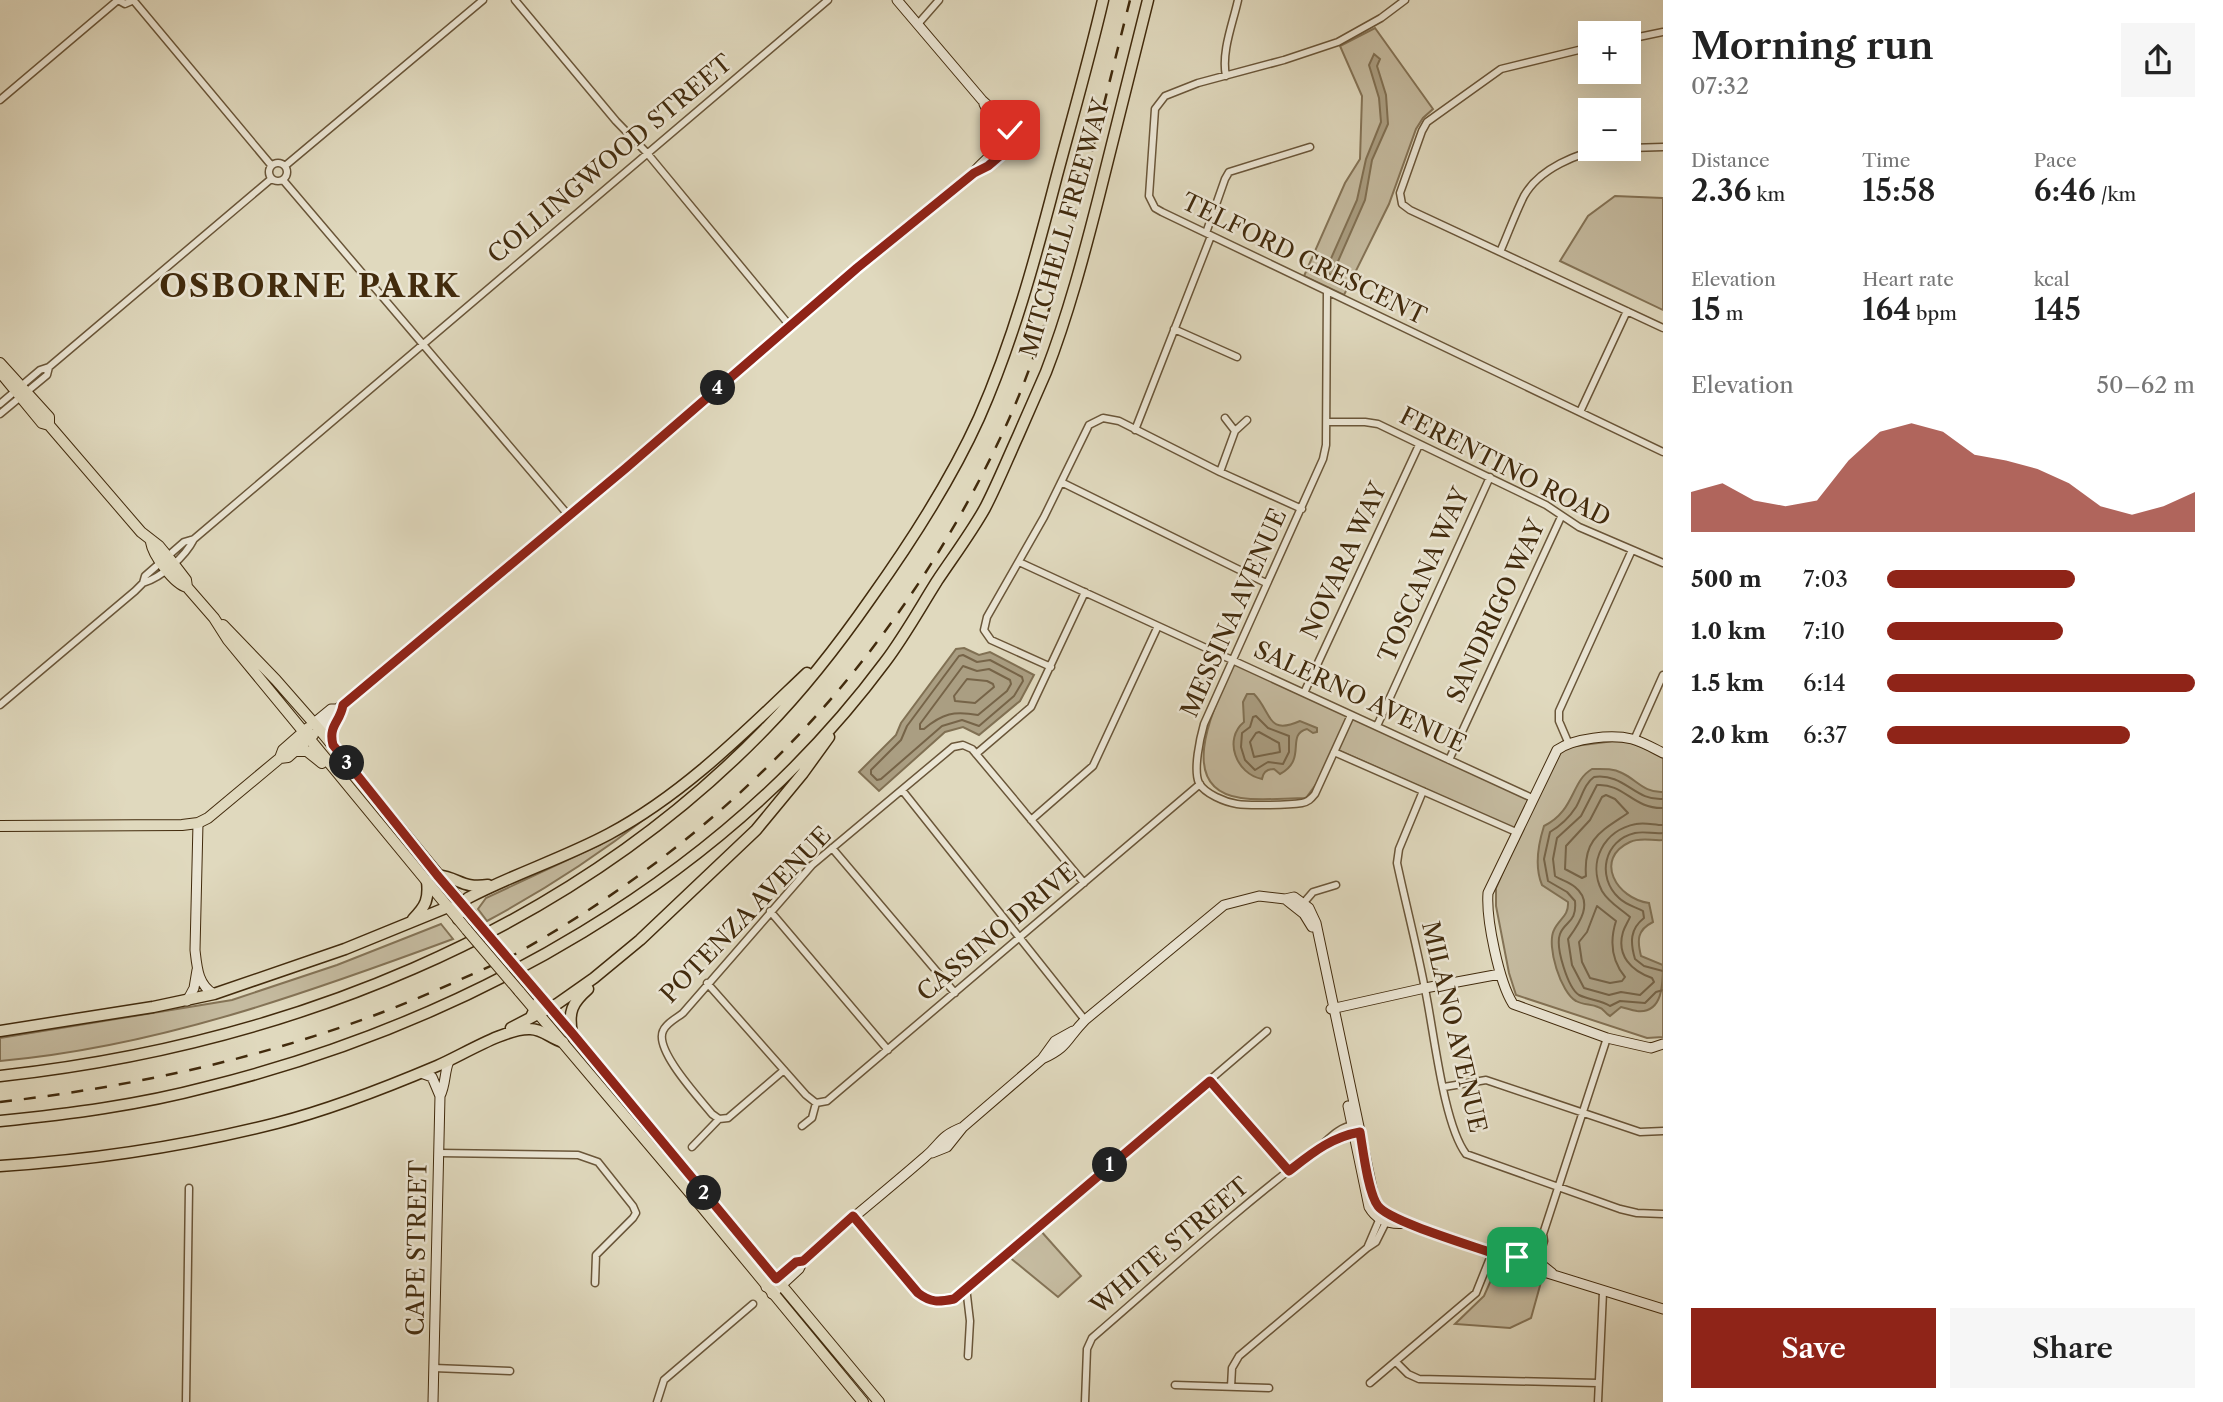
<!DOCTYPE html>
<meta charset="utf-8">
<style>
body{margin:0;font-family:"Libre Caslon Text",serif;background:#f6f6f6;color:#222;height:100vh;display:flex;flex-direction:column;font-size:26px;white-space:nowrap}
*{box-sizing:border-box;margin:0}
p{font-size:23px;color:#767676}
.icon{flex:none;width:38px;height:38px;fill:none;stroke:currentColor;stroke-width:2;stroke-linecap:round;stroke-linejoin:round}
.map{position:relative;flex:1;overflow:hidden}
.panel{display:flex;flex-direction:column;background:#fff;width:560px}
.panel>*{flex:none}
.controls{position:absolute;left:1578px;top:21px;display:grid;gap:14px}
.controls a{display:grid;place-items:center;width:63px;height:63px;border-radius:0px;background:#fff;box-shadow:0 7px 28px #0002;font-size:35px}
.pin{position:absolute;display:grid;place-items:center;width:60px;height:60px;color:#fff;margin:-30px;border-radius:14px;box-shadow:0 4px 10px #0006}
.km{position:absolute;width:35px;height:35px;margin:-18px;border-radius:50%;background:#222;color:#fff;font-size:19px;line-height:35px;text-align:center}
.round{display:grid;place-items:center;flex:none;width:74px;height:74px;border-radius:0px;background:#f6f6f6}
.headline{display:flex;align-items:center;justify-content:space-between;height:119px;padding:0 28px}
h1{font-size:38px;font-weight:600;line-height:52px}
.figures{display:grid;grid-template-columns:repeat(3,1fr);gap:10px;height:119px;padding:7px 28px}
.figures div{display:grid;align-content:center}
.figures b{font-size:30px;font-weight:600}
.figures small{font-size:19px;font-weight:400}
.figures p{font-size:19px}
.chart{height:196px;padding:14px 28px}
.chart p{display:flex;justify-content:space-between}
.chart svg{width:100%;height:126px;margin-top:7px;fill:#8f2418;opacity:.7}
.action{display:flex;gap:14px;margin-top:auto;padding:14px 28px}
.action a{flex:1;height:80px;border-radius:0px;background:#8f2418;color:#fff;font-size:28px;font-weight:600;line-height:80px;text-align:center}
.action a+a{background:#f6f6f6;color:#222}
ul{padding:0 28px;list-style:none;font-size:23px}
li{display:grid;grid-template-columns:112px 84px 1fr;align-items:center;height:52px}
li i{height:18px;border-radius:9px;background:#8f2418}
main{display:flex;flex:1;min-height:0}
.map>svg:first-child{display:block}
.green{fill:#c5bba0;stroke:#847356;stroke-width:2}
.water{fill:#aa9e82;stroke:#807053;stroke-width:2}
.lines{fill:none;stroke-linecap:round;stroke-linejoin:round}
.shore{stroke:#766448;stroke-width:2}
.street-casing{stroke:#6a5639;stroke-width:9}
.secondary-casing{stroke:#422b0d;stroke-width:11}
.primary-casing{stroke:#422b0d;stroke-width:12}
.highway-casing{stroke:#422b0d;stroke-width:13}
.street{stroke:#ebe6d5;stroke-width:6}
.secondary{stroke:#ebe6d5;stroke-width:9}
.primary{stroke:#e0d9be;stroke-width:10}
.highway{stroke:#e0d9be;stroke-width:10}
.rail{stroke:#422b0d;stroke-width:2.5;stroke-dasharray:12 12;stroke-linecap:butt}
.primary-bridge-casing{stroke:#422b0d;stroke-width:12;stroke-linecap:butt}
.primary-bridge{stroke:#e0d9be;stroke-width:10}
.route-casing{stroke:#fff;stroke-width:14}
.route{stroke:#8f2418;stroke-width:9}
.labels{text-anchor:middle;stroke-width:5;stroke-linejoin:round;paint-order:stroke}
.street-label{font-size:24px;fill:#422b0d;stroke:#ebe6d5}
.district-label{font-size:32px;font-weight:bold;letter-spacing:2px;fill:#422b0d;stroke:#ebe6d5}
</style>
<main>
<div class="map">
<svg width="1663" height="1402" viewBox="0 0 1663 1402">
<rect width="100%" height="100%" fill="#e0d9be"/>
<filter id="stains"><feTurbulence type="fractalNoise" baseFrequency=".00286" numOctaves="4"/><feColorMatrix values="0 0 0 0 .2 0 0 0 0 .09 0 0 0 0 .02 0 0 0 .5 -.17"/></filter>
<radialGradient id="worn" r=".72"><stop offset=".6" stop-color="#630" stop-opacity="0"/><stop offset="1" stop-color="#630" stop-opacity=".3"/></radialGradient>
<path class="green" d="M1375,28l58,81 -10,9 -7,11 -27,75 -45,91 -40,-19 41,-93 15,-24 2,-63 -22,-50z
M1615,196l48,2v112l-103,-49 28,-45z
M1235,661l114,53 -30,66 -13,18c-21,0 -45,3 -65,0 -71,-10 -22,-100 -6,-137z
M1354,715l176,83 -15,31 -177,-79z
M1614,741l16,1 33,14v281l-16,1 -131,-43 -7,-22 -13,-67v-18l30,-69 34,-66 7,-6z
M648,813l2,2c-52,40 -105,75 -163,106l-9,-12 8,-11 114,-53z
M441,924l12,15c-146,54 -296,108 -453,122v-23l232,-38 105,-35z
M1040,1230l41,46 -23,21 -50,-41z
M1499,1262l44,13 -12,43 -21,10 -55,-4 29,-28z"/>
<path class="water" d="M1374,54l6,5 -3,7 9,29 2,29 -16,36 -7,40 -33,75 -7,-3 32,-72 9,-41 15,-37 -2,-24 -10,-33z
M964,648l15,7 11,-3 44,23 -14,26 -41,34 -16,-8 -18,5 -66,59 -20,-19 37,-37 5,-12 55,-74z
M1247,694h7c18,18 12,42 46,27l17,7v4l-4,1 -6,-4c-22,6 1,30 -27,45l-6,-5c-7,0 -11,3 -12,10 -26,-5 -39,-40 -18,-57l-1,-20z
M1592,769c10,0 20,-1 30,4 15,7 22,20 41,19v48c-11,1 -22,-3 -33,2 -37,17 -13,57 19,61l4,19c-16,8 -16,18 -12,34l22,9c0,18 0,49 -26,46 -6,-1 -11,-3 -16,-4l-11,9c-6,-3 -5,-7 -12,-9 -7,-3 -15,-2 -22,-6 -15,-8 -30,-55 -22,-71 5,-11 15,-14 14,-28l-26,-17c-8,-19 -4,-40 2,-59 31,-15 27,-45 48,-57z"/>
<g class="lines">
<path class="shore" d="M963,655l14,7 13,-2 32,17 1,4 -9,15 -35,30 -17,-6 -20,6 -61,53 -4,1 -6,-6v-4l30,-30 6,-14 52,-70z
M963,666l14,5 12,-2 21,11 1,4 -4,7 -29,24c-24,-4 -35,-2 -54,14h-4v-5z
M967,679l20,2 6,3 1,3 -19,16 -20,-2 -1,-5z
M1256,716l12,12 21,8v16l-6,12 -15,-2 -13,8 -10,-10 -4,-13 1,-14 8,-6 3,-10z
M1256,733l3,-1 20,11 1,9 -26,5 -4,-15z
M1606,795l9,4 13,14c-26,18 -45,25 -42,63l-4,2 -17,-9 1,-23 24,-26 12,-23z
M1663,799c-29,2 -38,-26 -69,-22 -10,7 -12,20 -18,30 -7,11 -16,19 -26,25l-6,27 4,22 19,11 8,9c2,22 -10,20 -15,33 -5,13 8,54 19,61 10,5 22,5 31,11l10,-5 25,2 11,-11 7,-2
M1663,808c-30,1 -39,-25 -66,-23l-16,31 -24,22 -4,21 2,17c6,4 14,6 20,11 20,16 3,38 -7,52l4,26 12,23 25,7 12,-3 19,3 14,-13 -2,-4c-20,-7 -36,-22 -29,-46 2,-6 5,-10 7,-15 -10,-9 -21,-14 -28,-26 -15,-29 2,-61 34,-67 9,-2 18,1 27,1
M1663,833c-10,1 -18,-2 -28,0 -31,7 -39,44 -16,65 7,7 17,9 24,13l1,7c-14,11 -14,24 -9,41l9,7 19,5
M1597,906l19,15c-6,19 -5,39 9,56l-3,4 -12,2 -20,-5 -8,-16 -3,-20 8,-10z"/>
<g class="street-casing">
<path id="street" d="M118,0l7,4 9,-4
M515,0l101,121 31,32 143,173
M1405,0l-24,18 -43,24 -54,18 -86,23 -33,13 -10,13 -6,87 6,12 7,4 501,240
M134,1l137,164
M918,24l21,-24
M1629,39l34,-7
M1591,47l-90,22 -74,53 -5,9 -22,62 2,11 8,6 253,118
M1226,76c-5,-24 7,-53 12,-76
M0,100l118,-100
M1629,148l34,-1
M269 172a9 9 0 1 1 18 0a9 9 0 1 1-18 0Z
M285,166l198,-166
M283,180l286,336
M1206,233l19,-54 4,-7 81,-25
M1500,252c8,-18 15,-38 24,-56 15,-27 54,-44 83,-47
M1327,291l-1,154 -3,14 -119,265c-4,14 -11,46 -5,59 6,11 26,19 38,21 12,2 52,1 65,-1 6,-1 9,-4 13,-9l36,-79
M1174,329l63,28
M0,404l40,-34 9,-3 222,-188
M1580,412l47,-101
M0,414l47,-39 2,-8
M1225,418l10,13
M1327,422h38l13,2 168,81 33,22 84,36
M1135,430l76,-194
M1220,472l15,-41 12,-11
M1061,482l205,101
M1019,562l513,236
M143,583c19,-6 42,-26 51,-44
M1051,667l-60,-27 -7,-10 3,-13 57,-100 45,-92 14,-7 16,3 101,51 82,37
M1304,693l115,-248
M0,705l135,-114 8,-8 2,-7 39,-34 10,-3 634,-539
M1377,726l113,-249
M1634,740l29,-65
M1568,742l-9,-21v-10l73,-161
M1334,752l182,80
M976,754l55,-47 54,-115
M1449,760l112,-243
M902,790l183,230
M1423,791l-24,58 -2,14c9,42 20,84 28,126 9,42 18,134 41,165l154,55 17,4 26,1
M1031,820l62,-54 65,-140
M832,848l123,145
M1300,907l13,-15 23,-7
M770,911l118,139
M707,983l99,112 10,8 11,-2 373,-317
M784,1070l-56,48 -9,1 -7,-5c-12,-15 -58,-64 -49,-83 3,-8 14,-13 20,-18l129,-148 141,-118 10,-2 9,4 112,134
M1210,1081l79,90
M1444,1087l42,-7 154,52 23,-1
M802,1126l10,-8 4,-15
M1325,1143l31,-10
M692,1147l27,-28
M439,1153l139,2 20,7 35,44 3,7 -3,5 -37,37 -1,28
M853,1217l65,76c13,10 21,9 36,6l313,-268
M1368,1246l12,-28
M1531,1261l8,-22 4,-5 64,-196
M1537,1263l7,-22 -1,-7
M966,1287l4,34 -2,35
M1396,1362l12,12 11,5 179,4
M434,1368l76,3
M1370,1383l106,-90 16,-40
M1175,1385l94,3
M1231,1387l1,-19 7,-12 128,-108 9,-6 11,-22
M186,1402l3,-214
M657,1402l7,-22 89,-76
M1085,1402l2,-53 5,-11c73,-63 145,-129 222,-187 13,-9 22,-23 39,-26
M1598,1402l5,-110"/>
</g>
<g class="secondary-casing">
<path id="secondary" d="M975,171c9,-12 34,-26 25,-42 -5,-9 -12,-16 -16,-25
M314,723l17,-14h6l7,-5 282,-236 231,-200 117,-95 14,-7 21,-18 1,-18 -6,-10 -22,-20 -85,-100
M319,729l15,-13 3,-7
M1663,753c-10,-5 -20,-11 -31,-14 -20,-5 -58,-1 -75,11l-69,143c-2,26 11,89 25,111l94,34 44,10 12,-4
M198,823l-3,127c2,18 3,35 19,44
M1285,899l19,15 8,13
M187,1001l7,-13 3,-18
M1331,1009l94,-21 75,-14
M1042,1059c27,-12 24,-20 43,-39l139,-115 35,-9 26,3 9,-2 15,11 7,15 57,270 4,11 5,6 25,13 96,34c12,10 28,8 41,15l119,37
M421,1073l11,4 8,19 -7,306
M440,1096c6,-12 4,-23 9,-35
M1348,1106l21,101c8,14 22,18 38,16
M932,1153l15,-6 16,-20 79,-68 13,-18 18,-10
M1503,1257l34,4 15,12
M766,1287l30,-25 7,-1
M772,1294l27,-25 4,-8c40,-36 82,-69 122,-104 17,-14 13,-20 38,-30"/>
</g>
<g class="primary-casing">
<path id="primary" d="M0,363l49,54v8l92,107 18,14 14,17 13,17 1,7 27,31 14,22 239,290
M0,372l42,51 7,2
M151,542c2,13 23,42 36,45
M223,625l53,55 43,49 167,203
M332,742c-4,-15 9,-23 11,-37
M296,751h11l15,12
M280,758l8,-1 25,-22
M0,826l182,-1 16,-2 10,-5 72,-60 3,-8 25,-22
M531,985l348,417
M519,991l183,216 161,195"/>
</g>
<g class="highway-casing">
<path id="highway" d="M437,875c23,3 25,14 51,10
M413,919c13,-13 16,-20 14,-38
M458,919l-1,-11 11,-10c46,-24 96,-40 141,-64 75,-40 137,-103 198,-161
M531,1017l10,-21
M511,1028l46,-24 37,-26 46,-38 116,-110 47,-57 26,-36
M0,1031l153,-24 61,-13 131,-45 103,-42 23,7
M572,1033c-4,-21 0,-30 16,-44
M0,1076c283,-31 564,-140 765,-347 39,-40 74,-85 106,-131 40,-56 79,-116 108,-180 34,-77 56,-158 77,-239 16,-60 33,-119 47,-179
M0,1121c70,-7 139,-16 207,-34 261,-65 516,-207 678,-425 19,-25 35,-54 52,-81 16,-24 34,-48 48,-73 12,-23 22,-48 33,-72 9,-21 19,-43 28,-64 22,-57 38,-117 53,-176 16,-66 33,-131 49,-196
M0,1166c94,-6 186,-20 277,-43 55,-14 108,-35 160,-57 24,-10 68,-38 93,-37 13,0 21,10 33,13"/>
</g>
<use href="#street" class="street"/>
<use href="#secondary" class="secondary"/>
<use href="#primary" class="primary"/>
<use href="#highway" class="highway"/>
<path class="rail" d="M0,1102c157,-18 313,-55 457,-121 20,-9 42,-18 62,-29 216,-121 381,-298 485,-522 34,-73 55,-152 75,-229 18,-67 34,-134 51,-201"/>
<g class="primary-bridge-casing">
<path id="primary-bridge" d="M467,930l52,61
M486,932l45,53"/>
</g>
<use href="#primary-bridge" class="primary-bridge"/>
</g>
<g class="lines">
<g class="route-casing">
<path id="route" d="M1010,130l-1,18 -21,18 -14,7 -117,95 -231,200 -283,237c-3,18 -15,20 -10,40l104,130 135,158 204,246 20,-17 7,-1 50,-45 65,77c13,10 21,9 36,6l256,-218 79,90c22,-17 42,-34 71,-39 3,18 8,61 18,74 11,15 92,39 114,47l11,4h14"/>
</g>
<use href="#route" class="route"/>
</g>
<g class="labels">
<g class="street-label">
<text transform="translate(610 159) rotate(-40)" y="8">COLLINGWOOD STREET</text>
<text transform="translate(1065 228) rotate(-74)" y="8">MITCHELL FREEWAY</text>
<text transform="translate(1304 259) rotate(26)" y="8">TELFORD CRESCENT</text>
<text transform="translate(1505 467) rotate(27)" y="8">FERENTINO ROAD</text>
<text transform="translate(1344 561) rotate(-65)" y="8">NOVARA WAY</text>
<text transform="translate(1424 575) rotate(-66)" y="8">TOSCANA WAY</text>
<text transform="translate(1496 611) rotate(-65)" y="8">SANDRIGO WAY</text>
<text transform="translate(1234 613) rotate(-66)" y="8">MESSINA AVENUE</text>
<text transform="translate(1360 697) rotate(25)" y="8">SALERNO AVENUE</text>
<text transform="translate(746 915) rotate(-46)" y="8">POTENZA AVENUE</text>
<text transform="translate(997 932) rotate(-40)" y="8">CASSINO DRIVE</text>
<text transform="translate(1454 1027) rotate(77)" y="8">MILANO AVENUE</text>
<text transform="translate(1170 1246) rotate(-40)" y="8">WHITE STREET</text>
<text transform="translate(417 1248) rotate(-89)" y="8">CAPE STREET</text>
</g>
<g class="district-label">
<text x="310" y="297">OSBORNE PARK</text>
</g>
</g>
<rect width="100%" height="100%" filter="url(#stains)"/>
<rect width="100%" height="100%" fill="url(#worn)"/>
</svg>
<div class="controls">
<a>+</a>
<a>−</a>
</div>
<div class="pin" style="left:1517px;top:1257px;background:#1e9e55"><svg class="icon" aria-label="arrive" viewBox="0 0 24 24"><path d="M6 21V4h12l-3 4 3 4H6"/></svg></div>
<div class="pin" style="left:1010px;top:130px;background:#d93025"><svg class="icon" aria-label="check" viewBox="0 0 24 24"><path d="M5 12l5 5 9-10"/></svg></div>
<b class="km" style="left:1110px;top:1165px">1</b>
<b class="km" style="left:704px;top:1193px">2</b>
<b class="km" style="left:347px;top:763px">3</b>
<b class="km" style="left:718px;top:388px">4</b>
</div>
<section class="panel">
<div class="headline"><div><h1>Morning run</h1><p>07:32</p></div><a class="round"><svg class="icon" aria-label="share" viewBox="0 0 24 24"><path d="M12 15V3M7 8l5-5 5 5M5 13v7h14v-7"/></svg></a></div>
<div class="figures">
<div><p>Distance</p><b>2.36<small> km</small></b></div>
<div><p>Time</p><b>15:58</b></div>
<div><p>Pace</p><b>6:46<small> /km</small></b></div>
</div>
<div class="figures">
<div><p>Elevation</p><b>15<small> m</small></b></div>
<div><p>Heart rate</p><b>164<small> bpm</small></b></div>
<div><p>kcal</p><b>145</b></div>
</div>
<div class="chart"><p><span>Elevation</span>50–62 m</p>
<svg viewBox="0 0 160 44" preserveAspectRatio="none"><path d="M0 44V30L10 27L20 33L30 35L40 33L50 19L60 9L70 6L80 9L90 17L100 19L110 22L120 27L130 35L140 38L150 35L160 30V44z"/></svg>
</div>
<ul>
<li><b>500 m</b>7:03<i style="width:61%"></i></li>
<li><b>1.0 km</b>7:10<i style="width:57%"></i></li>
<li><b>1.5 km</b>6:14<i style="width:100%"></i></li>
<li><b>2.0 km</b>6:37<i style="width:79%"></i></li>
</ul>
<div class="action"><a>Save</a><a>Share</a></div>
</section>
</main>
